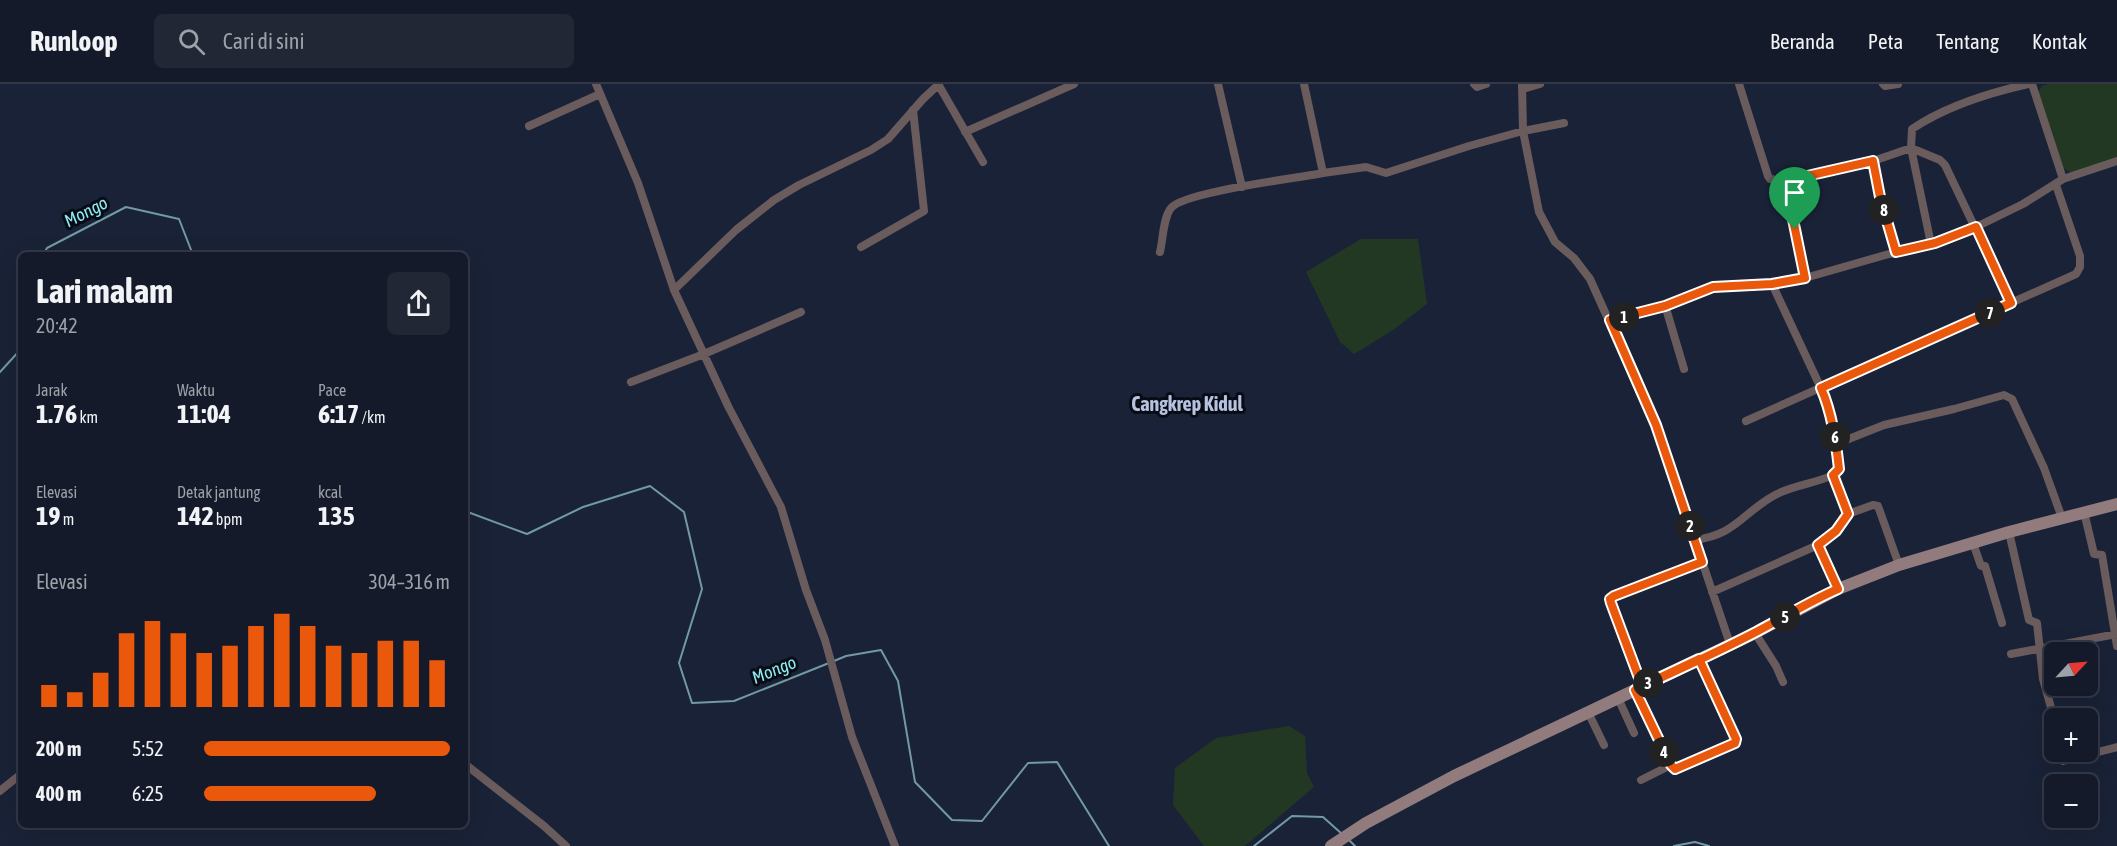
<!DOCTYPE html>
<html lang="id">
<meta charset="utf-8">
<style>
body{margin:0;font-family:"Asap Condensed",sans-serif;background:#212735;color:#f1f3f6;height:100vh;display:flex;flex-direction:column;font-size:22px;white-space:nowrap}
*{box-sizing:border-box;margin:0}
p{font-size:20px;color:#9da1a8}
.icon{flex:none;width:33px;height:33px;fill:none;stroke:currentColor;stroke-width:2;stroke-linecap:round;stroke-linejoin:round}
.map{position:relative;flex:1;overflow:hidden}
.sheet{position:absolute;left:18px;top:168px;width:450px;height:576px;display:flex;flex-direction:column;background:#141a29;border-radius:9px;box-shadow:0 6px 24px #0002,0 0 0 2px #333846}
.sheet>*{flex:none}
.needle{width:39px;rotate:64deg}
.fabs{position:absolute;left:2044px;top:558px;display:grid;gap:12px}
.fabs a{display:grid;place-items:center;width:54px;height:54px;border-radius:9px;background:#141a29;box-shadow:0 6px 24px #0002,0 0 0 2px #333846;font-size:30px}
.pin{position:absolute;display:grid;place-items:center;width:51px;height:51px;color:#fff;margin:-62px -26px;border-radius:50% 50% 50% 0;rotate:-45deg;box-shadow:0 0 6px #0007}
.pin .icon{rotate:45deg}
.km{position:absolute;width:30px;height:30px;margin:-15px;border-radius:50%;background:#222;color:#fff;font-size:16px;line-height:30px;text-align:center}
.round{display:grid;place-items:center;flex:none;width:63px;height:63px;border-radius:9px;background:#212735}
.summary{display:flex;align-items:center;justify-content:space-between;height:102px;padding:0 18px}
h1{font-size:33px;font-weight:700;line-height:45px}
.stats{display:grid;grid-template-columns:repeat(3,1fr);gap:9px;height:102px;padding:6px 18px}
.stats div{display:grid;align-content:center}
.stats b{font-size:26px;font-weight:700}
.stats small{font-size:16px;font-weight:400}
.stats p{font-size:16px}
.chart{height:168px;padding:12px 18px}
.chart p{display:flex;justify-content:space-between}
.chart svg{width:100%;height:108px;margin-top:6px;stroke:#ea580c;stroke-width:6}
ul{padding:0 18px;list-style:none;font-size:20px}
li{display:grid;grid-template-columns:96px 72px 1fr;align-items:center;height:45px}
li i{height:15px;border-radius:8px;background:#ea580c}
header{display:flex;align-items:center;gap:36px;box-sizing:border-box;height:84px;padding:0 30px;background:#141a29;border-bottom:2px solid #333846}
header strong{font-size:28px}
nav{display:flex;gap:33px;margin-inline-start:auto;font-size:21px}
.search{width:420px;height:54px;background:#212735;display:flex;align-items:center;gap:15px;box-sizing:border-box;padding:0 21px;border-radius:9px;color:#9da1a8;font-size:22px}
.map>svg:first-child{display:block}
.green{fill:#233823}
.lines{fill:none;stroke-linecap:round;stroke-linejoin:round}
.stream{stroke:#719aa1;stroke-width:2}
.minor{stroke:#6a5b5d;stroke-width:8}
.secondary{stroke:#927b7d;stroke-width:12}
.route-casing{stroke:#fff;stroke-width:12}
.route{stroke:#ea580c;stroke-width:8}
.labels{text-anchor:middle;stroke-width:6;stroke-linejoin:round;paint-order:stroke}
.water-label{font-size:18px;font-style:italic;fill:#90ecf3;stroke:#080c15}
.quarter-label{font-size:20px;font-weight:bold;fill:#b6c2df;stroke:#080c15}
</style>
<header>
<strong>Runloop</strong>
<div class="search"><svg class="icon" aria-label="search" viewBox="0 0 24 24"><circle cx="10" cy="10" r="6"/><path d="M15 15l6 6"/></svg>Cari di sini</div>
<nav><a>Beranda</a><a>Peta</a><a>Tentang</a><a>Kontak</a></nav>
</header>
<div class="map">
<svg width="2117" height="762" viewBox="0 0 2117 762">
<rect width="100%" height="100%" fill="#1a2237"/>
<path class="green" d="M2049,0h68v74l-45,15 -9,-5 -26,-74 5,-8z
M1361,155h57l9,65 -34,26 -39,24 -14,-12 -34,-70z
M1289,642l16,10 2,37 7,14 -69,59h-41l-31,-41 2,-37 41,-30z"/>
<g class="lines">
<path class="stream" d="M43,171l4,-7 79,-41 53,12 14,36
M21,213v8
M0,288l21,-23
M465,427l62,23 56,-27 67,-21 34,26 18,77 -23,74 13,40 42,-2 95,-38
M834,577l12,-5 35,-6 17,31 17,101 37,38 30,1 46,-58 29,-1 52,84
M1349,756l6,6
M1254,762l38,-30 31,1 19,17
M1674,762l21,-4 14,4"/>
<path class="minor" d="M596,0l42,99 36,107 54,116 53,101 25,83 19,50 27,97 43,109
M938,0l45,78
M1218,0l24,103
M1474,0l3,3 9,-3
M1522,0l1,47 16,81 16,30 19,16 16,21 66,146 74,219
M1739,0l29,92 2,3 15,2
M1883,0l2,2 13,-2
M2032,0l31,95
M1523,5l17,-5
M529,42l71,-32
M965,48l109,-48
M1873,77l7,36 16,55
M1323,89l43,-6 20,6 83,-27 54,-15 41,-8
M1931,160l-20,-96 1,-19c34,-23 76,-36 116,-45
M861,163l63,-36 -11,-101
M1160,168c3,-12 3,-34 11,-44 12,-16 127,-30 152,-35l-19,-89
M1805,194l-20,-97 88,-20 38,-13 29,12 5,5 66,138
M1772,200l54,115 10,45 3,25 -6,6 15,39 25,-9 5,1 21,59
M674,206l62,-60 38,-30 25,-15 72,-35 17,-11 35,-40 16,-15
M1665,221l19,64
M1610,236l55,-15 48,-18 59,-3 33,-6 84,-24 46,-11 41,-16 47,-23 40,-25 54,-18
M631,298l73,-28 97,-42
M1746,337l330,-147 4,-7v-11l-24,-71
M1836,360l48,-19 70,-16 50,-14 8,4 32,69 18,50
M2084,428l10,42 8,1 15,91
M2009,448l20,88 8,3 6,56 12,43
M1694,456c42,-5 48,-27 81,-45 18,-10 39,-11 58,-20
M1973,459l8,23h4l17,57
M1818,461l20,44
M1712,508l106,-47 19,-14 11,-17
M1755,549l21,33 7,16
M2011,570l106,-20
M1642,602l-32,-87 92,-37
M1635,606l38,78 6,1 56,-26 1,-4 -37,-80
M1618,614l16,35
M1588,628l16,33
M2060,668l1,7 2,2 54,-14
M465,680l79,62 22,20
M1641,696l30,-15
M0,707l21,-17"/>
<path class="secondary" d="M1331,762l35,-23 88,-47 301,-143 83,-44 61,-24 110,-33 108,-28"/>
</g>
<g class="lines">
<g class="route-casing">
<path id="route" d="M1795,145l10,49 -33,6 -59,3 -48,19 -55,14 46,105 46,137 -88,34 -4,3 1,4 31,83 57,-27 37,80 -1,4 -60,26 -4,-4 -36,-75c40,-19 81,-37 121,-58 27,-14 54,-31 82,-43l-20,-44 18,-14 12,-17 -15,-39 6,-6c-3,-27 -7,-56 -18,-81l190,-85 -35,-76 -41,16 -39,9 -16,-55 -7,-36 -88,20 10,48"/>
</g>
<use href="#route" class="route"/>
</g>
<g class="labels">
<g class="water-label">
<text transform="translate(86 128) rotate(-27)" y="6">Mongo</text>
<text transform="translate(774 586) rotate(-22)" y="6">Mongo</text>
</g>
<g class="quarter-label">
<text x="1187" y="327">Cangkrep Kidul</text>
</g>
</g>
</svg>
<div class="fabs">
<a><svg class="needle" viewBox="-14 -14 28 28"><path d="M0-13l5 13h-10z" fill="#e53935"/><path d="M0 13l5-13h-10z" fill="#9da1a8"/></svg></a>
<a>+</a>
<a>−</a>
</div>
<div class="pin" style="left:1795px;top:145px;background:#1e9e55"><svg class="icon" aria-label="arrive" viewBox="0 0 24 24"><path d="M6 21V4h12l-3 4 3 4H6"/></svg></div>
<b class="km" style="left:1624px;top:233px">1</b>
<b class="km" style="left:1690px;top:442px">2</b>
<b class="km" style="left:1648px;top:599px">3</b>
<b class="km" style="left:1664px;top:668px">4</b>
<b class="km" style="left:1785px;top:533px">5</b>
<b class="km" style="left:1835px;top:353px">6</b>
<b class="km" style="left:1990px;top:229px">7</b>
<b class="km" style="left:1884px;top:126px">8</b>
<section class="sheet">
<div class="summary"><div><h1>Lari malam</h1><p>20:42</p></div><a class="round"><svg class="icon" aria-label="share" viewBox="0 0 24 24"><path d="M12 15V3M7 8l5-5 5 5M5 13v7h14v-7"/></svg></a></div>
<div class="stats">
<div><p>Jarak</p><b>1.76<small> km</small></b></div>
<div><p>Waktu</p><b>11:04</b></div>
<div><p>Pace</p><b>6:17<small> /km</small></b></div>
</div>
<div class="stats">
<div><p>Elevasi</p><b>19<small> m</small></b></div>
<div><p>Detak jantung</p><b>142<small> bpm</small></b></div>
<div><p>kcal</p><b>135</b></div>
</div>
<div class="chart"><p><span>Elevasi</span>304–316 m</p>
<svg viewBox="0 0 160 44" preserveAspectRatio="none"><path d="M5 44V35M15 44V38M25 44V30M35 44V14M45 44V9M55 44V14M65 44V22M75 44V19M85 44V11M95 44V6M105 44V11M115 44V19M125 44V22M135 44V17M145 44V17M155 44V25"/></svg>
</div>
<ul>
<li><b>200 m</b>5:52<i style="width:100%"></i></li>
<li><b>400 m</b>6:25<i style="width:70%"></i></li>
</ul>
</section>
</div>
